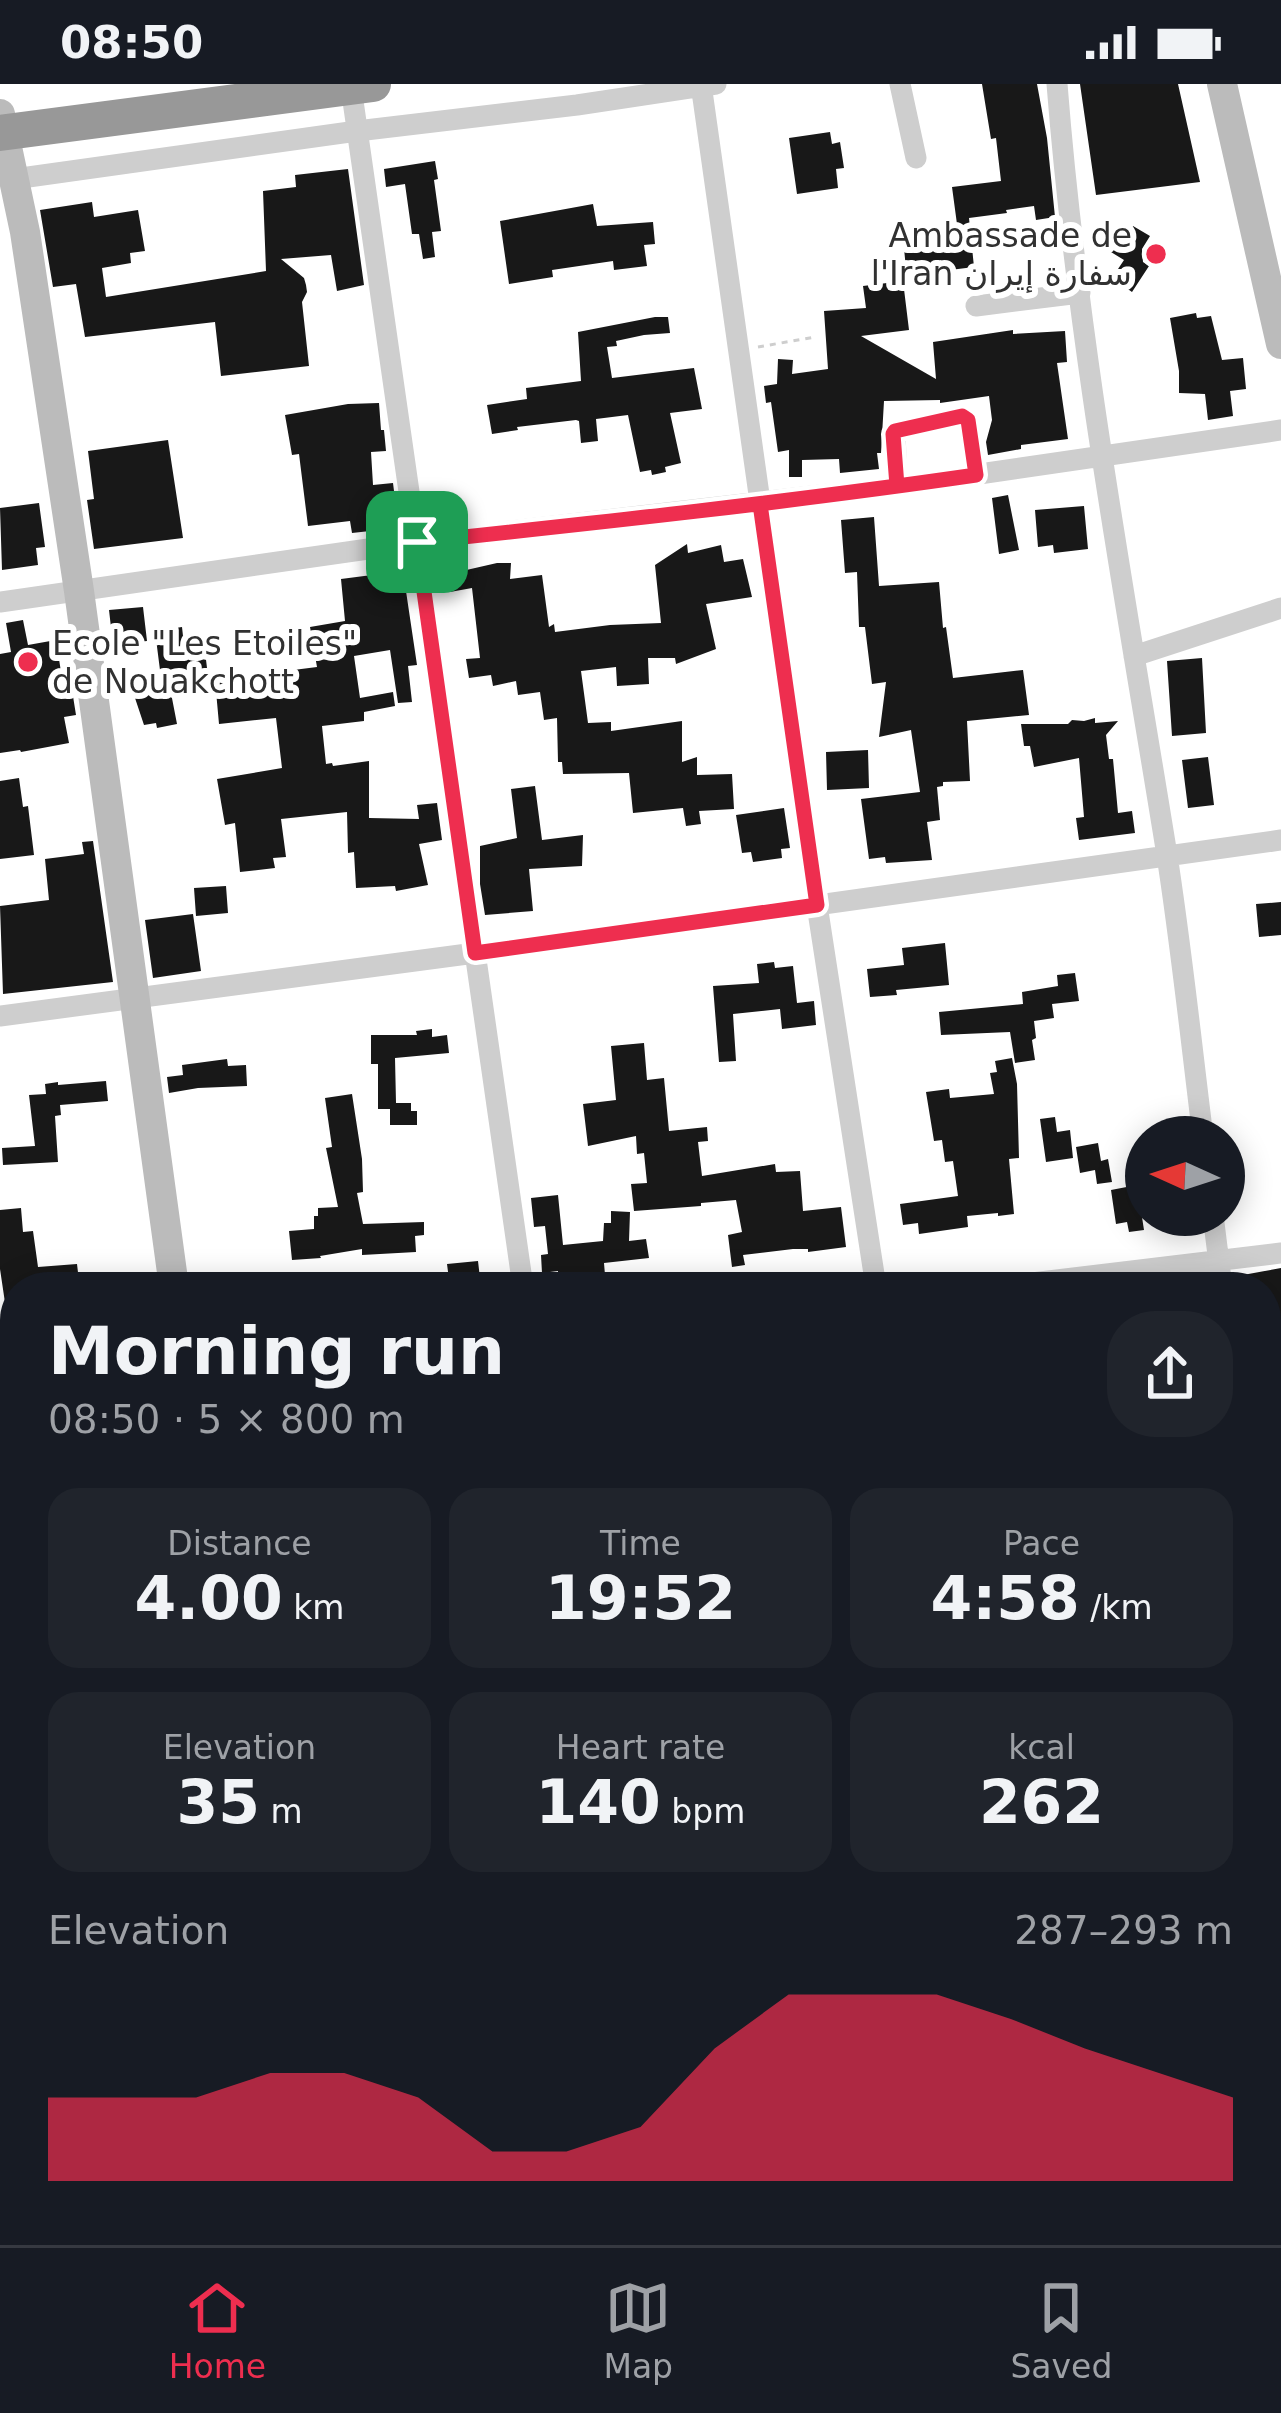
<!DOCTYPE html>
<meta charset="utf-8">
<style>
body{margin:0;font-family:"DejaVu Sans",Cairo,sans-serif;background:#20242c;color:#f1f3f6;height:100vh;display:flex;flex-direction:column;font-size:45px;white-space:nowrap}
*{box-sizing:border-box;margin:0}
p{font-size:39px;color:#9ea1a6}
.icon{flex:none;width:66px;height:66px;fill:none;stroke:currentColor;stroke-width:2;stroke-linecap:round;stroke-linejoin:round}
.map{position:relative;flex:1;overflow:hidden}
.sheet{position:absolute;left:0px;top:1188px;width:1281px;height:975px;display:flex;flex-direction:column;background:#171b24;border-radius:48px 48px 0 0;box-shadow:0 6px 30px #0003}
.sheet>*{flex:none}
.needle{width:78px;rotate:273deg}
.fabs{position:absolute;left:1125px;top:1032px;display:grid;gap:24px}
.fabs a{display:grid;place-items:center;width:120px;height:120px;border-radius:50%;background:#171b24;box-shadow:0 6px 30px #0003;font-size:60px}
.pin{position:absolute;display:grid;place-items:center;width:102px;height:102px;color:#fff;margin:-51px;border-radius:24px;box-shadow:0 6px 18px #0006}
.round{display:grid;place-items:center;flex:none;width:126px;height:126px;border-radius:48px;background:#20242c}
.overview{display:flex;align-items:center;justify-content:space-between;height:204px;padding:0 48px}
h1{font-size:66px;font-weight:700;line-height:90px}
.metrics{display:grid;grid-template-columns:repeat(3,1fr);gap:18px;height:204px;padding:12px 48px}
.metrics div{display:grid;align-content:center;border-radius:30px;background:#20242c;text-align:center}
.metrics b{font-size:60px;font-weight:700}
.metrics small{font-size:33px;font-weight:400}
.metrics p{font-size:33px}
.chart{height:336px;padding:24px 48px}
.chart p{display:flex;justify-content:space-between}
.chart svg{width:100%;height:216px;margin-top:12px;fill:#ee2e4f;opacity:.7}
.status{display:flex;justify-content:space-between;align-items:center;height:84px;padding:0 60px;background:#171b24;direction:ltr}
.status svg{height:33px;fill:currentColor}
.dock{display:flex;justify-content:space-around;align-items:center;height:168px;border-top:3px solid #363941;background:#171b24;font-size:33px;color:#9ea1a6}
.dock a{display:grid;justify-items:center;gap:6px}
.dock .on{color:#ee2e4f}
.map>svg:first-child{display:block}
.building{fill:#181818}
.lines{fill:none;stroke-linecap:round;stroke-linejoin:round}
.path{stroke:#cecece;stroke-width:3;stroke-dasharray:6 6;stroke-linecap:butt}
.street{stroke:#cecece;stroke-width:21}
.secondary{stroke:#bbb;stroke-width:30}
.highway{stroke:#989898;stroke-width:36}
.route-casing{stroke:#fff;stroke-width:24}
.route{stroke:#ee2e4f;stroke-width:15}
.poi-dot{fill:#ee2e4f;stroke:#fff;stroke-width:4.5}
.labels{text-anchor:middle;stroke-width:12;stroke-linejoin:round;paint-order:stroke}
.poi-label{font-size:33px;fill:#313131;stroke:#fff;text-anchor:end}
</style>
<div class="status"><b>08:50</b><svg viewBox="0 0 49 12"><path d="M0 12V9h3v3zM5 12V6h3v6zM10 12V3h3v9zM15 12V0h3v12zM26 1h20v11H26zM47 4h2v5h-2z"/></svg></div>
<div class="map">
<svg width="1281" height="2161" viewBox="0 0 1281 2161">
<rect width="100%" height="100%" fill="#fff"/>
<path class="building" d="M982,0h55l10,54 8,79 -19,3 -2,-14 -28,4 1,3 -38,5 5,49 -40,5 1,5 -28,2 -4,-41 28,-2v6l28,-3 -7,-52 49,-6 -5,-43 -5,1z
M1080,0h98l22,98 -104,13z
M830,48l2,12 8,-2 4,26 -8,1 2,19 -41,6 -8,-56z
M435,77l3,18 -4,1 7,51 -9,1 3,25 -12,2 -4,-25h-7l-7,-50 -19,3 -2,-18z
M348,85l16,116 -27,6 -6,-36 -50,4 23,19 2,7 1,7 -5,10 7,64 -88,10 -6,-54 -130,15 -9,-53 -23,3 -13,-77 52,-8 2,15 44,-7 7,41 -15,2 1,10 -29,5 4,29 160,-26 -3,-80 33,-4 -1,-12z
M593,120l4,22 56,-4 2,22 -11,1 3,21 -33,4 -1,-9 -61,9 1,7 -44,7 -9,-63z
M1133,142l17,10 -8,13 1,13 6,4 -17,26 -20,-14 12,-18 -18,-11 12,-20 10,6z
M903,197l6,49 -48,6 75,43 -3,-37 80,-12v4l52,-3 2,31 -10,1 11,76 -47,6v4l-33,6 -2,-13 6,-22 -3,-24 -49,7v-3l-56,1 -3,52h-4l2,16 -39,4 -1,-14 -37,1v17h-13v-27l-11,2 -7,-50 -5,1 -2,-17 13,-2 1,-25 15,1 -1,14 36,-5 -4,-58 42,-3 -3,-22z
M1196,229l1,5 14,-2 11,44 21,-2 3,31 -16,2 3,25 -25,4 -3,-26 -26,-1v-22l-9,-53z
M655,233h13l2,16 -26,2 -28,6 1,5 -10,1 5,31 82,-10 8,41 -32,4 11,50 -16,4 1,5 -14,3 -1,-5 -11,2 -12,-57 -32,4 2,22 -17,2 -2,-22 -3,-1 -59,7 1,3 -26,4 -5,-29 40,-6 -1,-11 55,-7 -3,-49z
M379,319l2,27h3l2,21 -15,1 2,33 20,-2 3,24 -19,2 2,21 -27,3 -2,-12 -42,5 -9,-72 -7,1 -7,-40 63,-11z
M168,356l15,98 -89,11 -7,-49 7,-1 -6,-48z
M1008,411l11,55 -20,4 -7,-56z
M39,419l6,44 -9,1 2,17 -36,5 -2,-62z
M1084,422l4,43 -34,4 -1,-8 -15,2 -3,-37z
M874,433l5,69 60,-4 4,46 3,-1 7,51 70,-8 6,45 -62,6 3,60 -27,1v4l-6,1 3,33 -13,2 5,38 -46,3 -1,-6 -16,2 -8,-60 59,-7 -9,-62 -32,7 7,-55 -14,2 -7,-57h-6l-2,-55 -12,1 -4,-53z
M687,460l1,9 33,-8 3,17 19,-3 9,38 -46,7 10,45 -40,15 -1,-6h-27l1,26 -32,2 -1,-19 -35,4 7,52 23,-1v9l71,-10v41l15,-5v18l35,-1 2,35 -35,2 2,13 -15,2 -3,-18 -50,5 -4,-40 -66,1 -1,-12h-4l-1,-44 -13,2 -4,-28 -22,3 -2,-14 -23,5 -2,-11 -22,3 -3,-19 14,-1 -8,-70 -22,4 -4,-23 15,-3 1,5 35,-8h14l-1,16 32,-4 7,52 5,-3 1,8 55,-7 51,-2 -6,-58z
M403,487l14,94 -9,1 4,36 -14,1 -8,-53 -36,6 6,42 33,-6 2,14 -31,6v9l-42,5 4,38 6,-1 1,3 36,-5v57l50,1 -2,-14 20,-2 5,37 -23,4 9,41 -32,6 -1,-5 -39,2 -2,-36 -6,1 -1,-41 -66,7 5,38 -13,1 2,10 -35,4 -5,-49 -10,2 -8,-46 65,-11 -6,-50 -57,6 -4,-44 102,-13 -7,-40 35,-6 -4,-42z
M143,523l4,34 -34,4 -4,-35z
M23,536l5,25 28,-5 8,51 8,-1 4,25 -12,2 5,26 -48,9 -1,-2 -20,3v-99l11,-2 -5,-29z
M182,543l1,9 11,-2 2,10 8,-1 3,25 -30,4 4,18 -10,3 6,31 -20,4 -1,-5 -12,2 -10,-30 5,-1 -2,-11 24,-5 -6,-47z
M1202,574l4,75 -34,3 -5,-75z
M1095,634v5l23,-2 -12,14 3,24h4l5,54 14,-2 3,22 -56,7 -3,-22 8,-1 -5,-59 -45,9 -4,-21h-6l-3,-22h47l4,-4 12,1z
M868,666l1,38 -42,2 -1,-38z
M1208,673l6,48 -26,3 -6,-48z
M19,694l4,29 5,-1 6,49 -34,4v-78z
M535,702l7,54 41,-5 -1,31 -53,3 4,42 -48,4 -5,-31v-38l37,-8 -6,-49z
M784,724l6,40 -9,1 1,9 -29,4 -2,-10 -9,1 -6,-38z
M93,757l20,141 -110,12 -3,-88 49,-6 -4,-41 39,-5 -2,-12z
M226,802l2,27 -32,3 -2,-28z
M1281,818v33l-22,2 -3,-33z
M193,830l8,57 -48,7 -8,-58z
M945,859l4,42 -53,5 1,5 -27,2 -3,-28 37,-4 -2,-17z
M774,878l1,6 18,-2 4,37 17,-2 2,24 -34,4 -2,-20 -47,5 3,47 -17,1 -6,-76 46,-3 -2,-19z
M1075,889l4,28 -27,3 2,14 -20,3 2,17 -4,2 3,20 -20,3 -5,-31 -69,3 -2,-23 84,-8 -1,-12 36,-6 -1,-11z
M432,945v8l15,-2 2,18 -54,5 1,45h15v8h6v14h-27v-16h-12v-45h-7v-29h46l-1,-4z
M644,959l3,37 17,-2 5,53 38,-4 1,14 -10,1 4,34 73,-12 1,8 24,-1 3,40 38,-4 5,40 -38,5v-3h-15l-50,6 2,10 -13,2 -4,-32 14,-3 -6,-32 -35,3v3l-67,5 -3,-27 16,-1 -3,-30 -7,1 -1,-18 -48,10 -5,-42 33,-4 -5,-54z
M1012,974l5,26 2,74 -10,1 5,55 -16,2v-3l-31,3 1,11 -49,7 -1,-11 -15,2 -3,-21 58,-8 -5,-35 -8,1 -3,-22 -8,1 -8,-49 23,-3 1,9 44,-4 -4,-21 7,-1 -2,-11z
M227,975l1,7 18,-1 1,21 -49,2 -29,5 -2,-16 16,-2 -1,-10z
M106,997l2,20 -48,4 1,10 -6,1 3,46 -55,3 -1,-17 33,-2 -6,-51 17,-1 -1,-10 13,-2v3z
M352,1010l10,65 1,33 -6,1 6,31 61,-2v13l-9,1 1,16 -54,3v-6l-42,7 1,2 -29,2 -3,-29 25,-2v-13h4v-8l20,-1 -12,-59 6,-1 -7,-49z
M1055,1033l2,15 13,-2 3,28 -27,4 -6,-43z
M1098,1059l3,18 7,-2 4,23 -15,2 -2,-14 -15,3 -4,-26z
M1137,1101l7,45 -15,2 -2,-10 -11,2 -5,-34z
M558,1111l5,50 40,-4 1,-18h7v-12l19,1 -1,29 17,-2 3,19 -45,5 1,12 -47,6v-10l-16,2 -1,-18 7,-1 -3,-28 -11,1 -3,-29z
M21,1124l2,24 10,-1 5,36 39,-3 2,17 -10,1v5h-54v28l-8,1 -7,-47v-59z
M478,1177l3,26h-31l-3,-23z
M1281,1184v70l-15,2v-53h-20l-3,-12z
M15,1447v164l-8,1 -7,-45v-23l7,-1 -6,-38 5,-1 -6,-55z"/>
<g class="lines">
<path class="path" d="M758,263l57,-10"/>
<path class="street" d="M701,0l116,821 59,382
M900,0l16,74
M1057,0c20,256 68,511 109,765 15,95 25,192 37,288
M351,3l172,1200
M14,95l343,-48 220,-26 139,-21
M976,222l104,-13
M897,402l-2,-55 67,-15 6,4 8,55
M0,518l417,-60 480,-56 384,-56
M1134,572l147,-48
M0,932l475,-63 806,-113
M1213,1131l9,72
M998,1203l283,-34
M0,1336l15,-2
M1266,1524l15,106
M0,1751l15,-2
M1266,1768l15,-3
M124,2148v13
M1008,2148l2,13
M0,2160l89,-12
M885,2161l6,-13
M1250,2161l1,-13"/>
<path class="secondary" d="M1222,0l59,260
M0,30l25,118 54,359 95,696
M1266,1999l15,-2
M475,2148l3,13"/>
<path class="highway" d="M0,49l373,-49"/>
</g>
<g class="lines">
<g class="route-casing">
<path id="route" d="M417,458l58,411 342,-48 -57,-401 137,-18 -4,-52 2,-3 67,-15 6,4 8,55c-186,27 -372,47 -559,67"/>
</g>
<use href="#route" class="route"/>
</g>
<g class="poi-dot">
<circle cx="1156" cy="170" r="12"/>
<circle cx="28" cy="578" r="12"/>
</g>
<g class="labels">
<g class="poi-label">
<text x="1132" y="163">Ambassade de<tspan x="1132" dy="38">l'Iran سفارة إيران</tspan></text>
<text x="52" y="571" text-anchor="start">Ecole "Les Etoiles"<tspan x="52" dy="38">de Nouakchott</tspan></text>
</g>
</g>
</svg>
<div class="fabs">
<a><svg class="needle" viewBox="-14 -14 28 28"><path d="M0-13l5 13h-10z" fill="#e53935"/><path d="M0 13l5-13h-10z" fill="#9ea1a6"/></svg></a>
</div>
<div class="pin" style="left:417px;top:458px;background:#1e9e55"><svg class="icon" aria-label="arrive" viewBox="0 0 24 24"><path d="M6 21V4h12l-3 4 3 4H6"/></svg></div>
<section class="sheet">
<div class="overview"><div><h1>Morning run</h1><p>08:50 · 5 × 800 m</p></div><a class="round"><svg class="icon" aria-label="share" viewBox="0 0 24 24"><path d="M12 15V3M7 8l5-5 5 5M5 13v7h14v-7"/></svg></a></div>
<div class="metrics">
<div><p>Distance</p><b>4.00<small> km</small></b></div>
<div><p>Time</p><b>19:52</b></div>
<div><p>Pace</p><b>4:58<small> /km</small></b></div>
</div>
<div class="metrics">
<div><p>Elevation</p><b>35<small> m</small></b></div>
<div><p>Heart rate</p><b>140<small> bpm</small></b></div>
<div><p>kcal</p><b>262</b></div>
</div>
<div class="chart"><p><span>Elevation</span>287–293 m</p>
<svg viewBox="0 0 160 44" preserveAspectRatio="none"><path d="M0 44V27L10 27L20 27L30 22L40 22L50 27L60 38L70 38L80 33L90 17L100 6L110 6L120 6L130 11L140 17L150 22L160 27V44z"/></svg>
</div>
</section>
</div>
<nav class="dock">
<a class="on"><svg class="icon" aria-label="home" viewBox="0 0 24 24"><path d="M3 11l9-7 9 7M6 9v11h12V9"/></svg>Home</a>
<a><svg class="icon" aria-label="map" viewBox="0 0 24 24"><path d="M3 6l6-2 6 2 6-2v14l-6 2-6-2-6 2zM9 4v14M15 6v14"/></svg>Map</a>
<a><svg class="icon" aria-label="saved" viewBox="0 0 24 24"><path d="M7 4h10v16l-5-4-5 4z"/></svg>Saved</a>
</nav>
